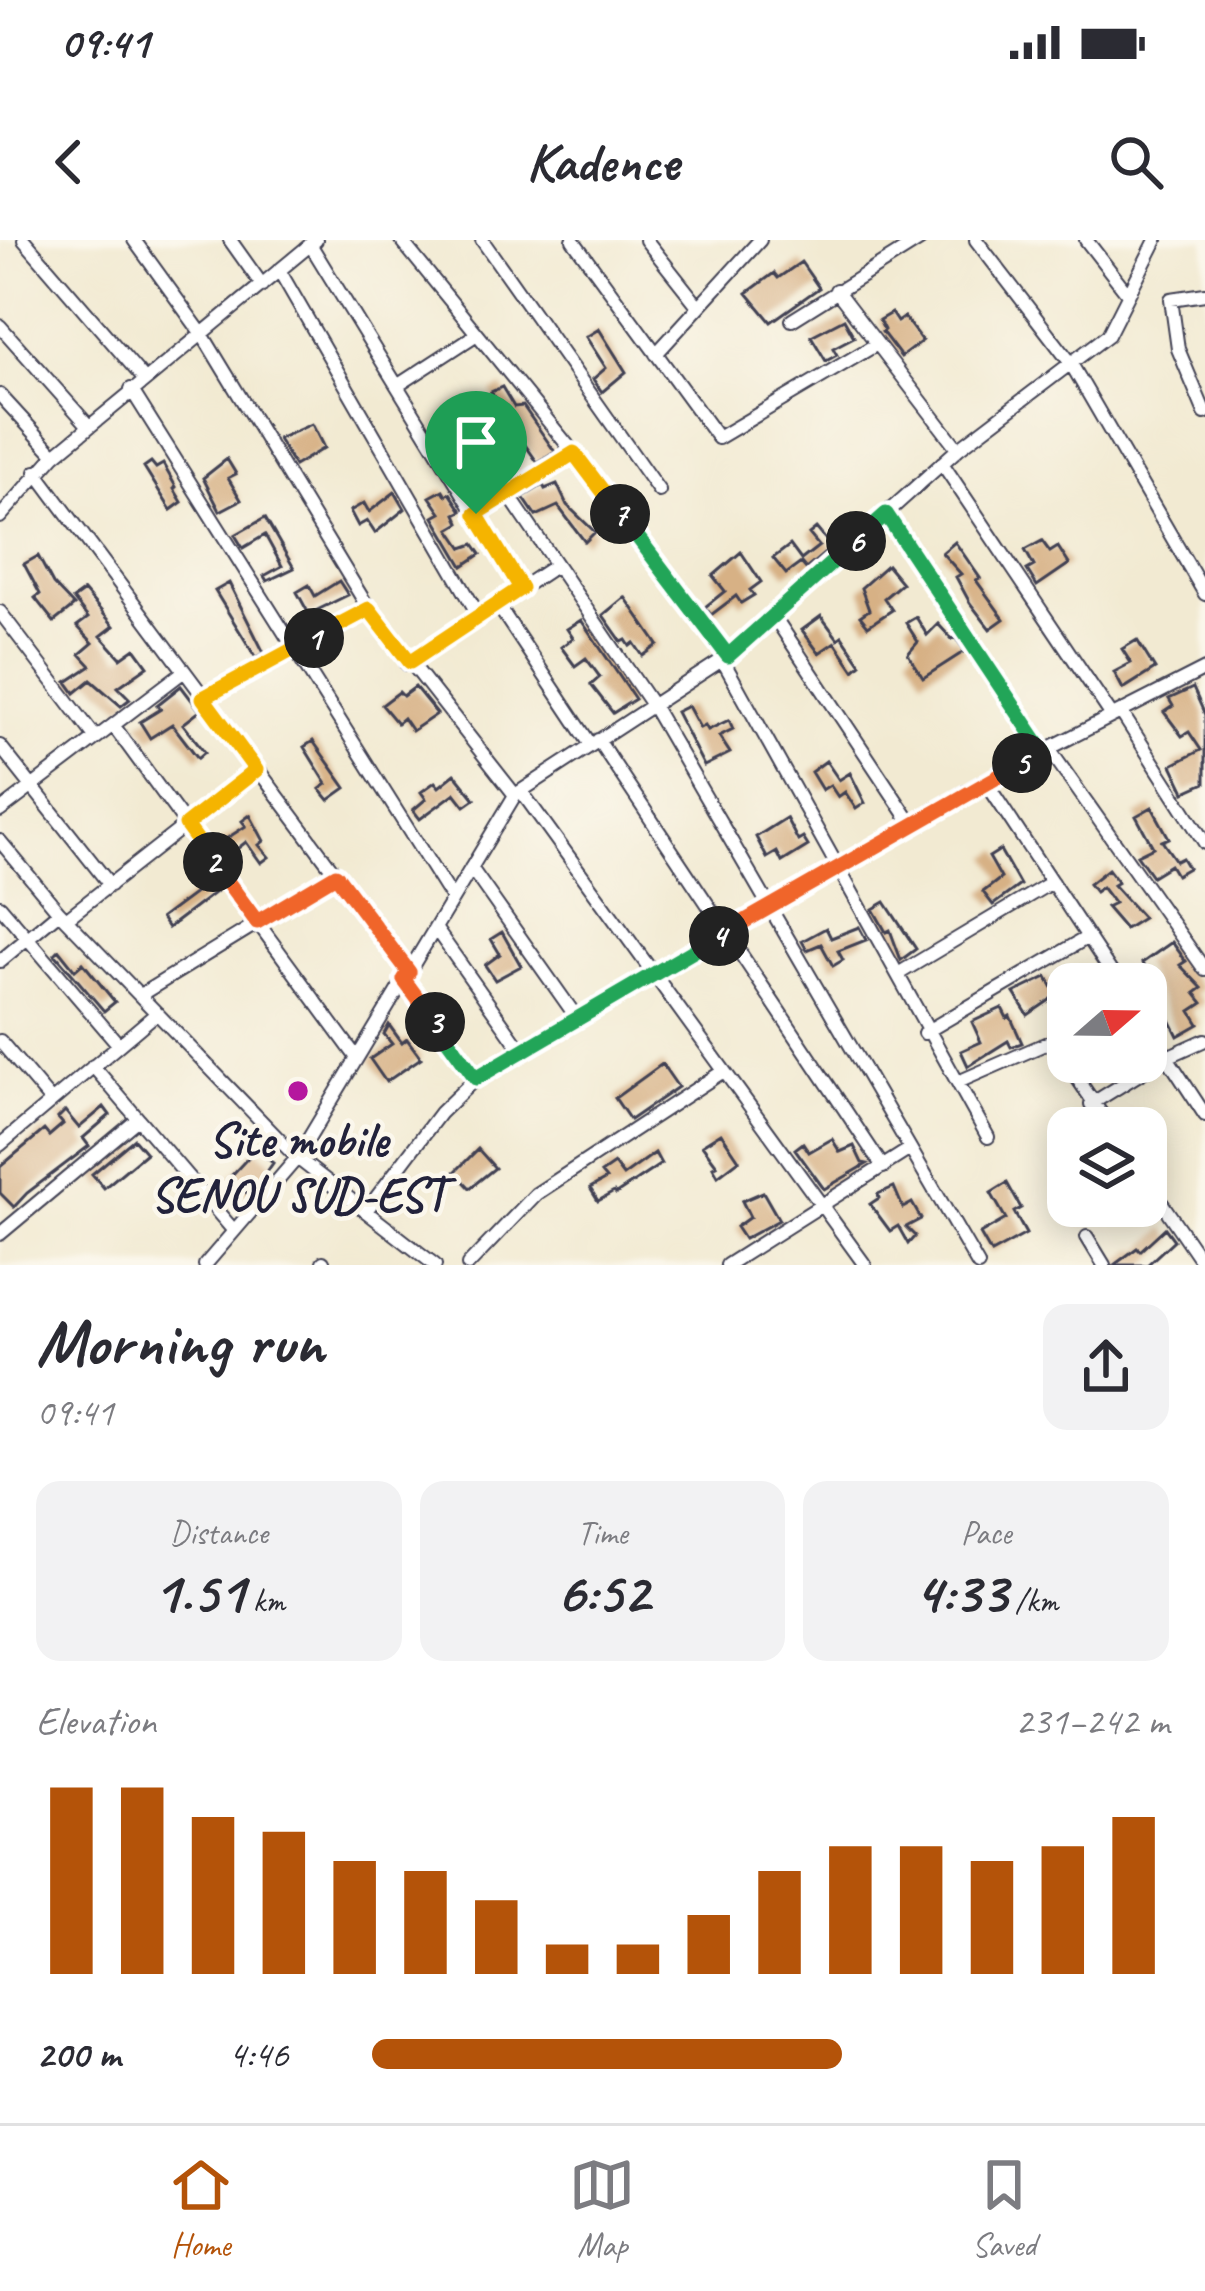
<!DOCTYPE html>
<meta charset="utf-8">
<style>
body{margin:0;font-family:Caveat,sans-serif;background:#f2f2f3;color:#2b2b33;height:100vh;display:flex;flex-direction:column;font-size:45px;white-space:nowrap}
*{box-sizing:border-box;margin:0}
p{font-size:39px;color:#7c7c81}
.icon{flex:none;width:66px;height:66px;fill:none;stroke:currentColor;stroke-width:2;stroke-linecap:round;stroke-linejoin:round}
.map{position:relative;height:1025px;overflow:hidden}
.sheet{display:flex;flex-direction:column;background:#fff;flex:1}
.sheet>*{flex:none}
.needle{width:78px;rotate:70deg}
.tools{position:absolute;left:1047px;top:723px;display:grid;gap:24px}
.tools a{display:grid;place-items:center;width:120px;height:120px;border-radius:24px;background:#fff;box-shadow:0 6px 30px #0003;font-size:60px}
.pin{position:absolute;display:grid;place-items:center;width:102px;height:102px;color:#fff;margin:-123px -51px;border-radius:50% 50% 50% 0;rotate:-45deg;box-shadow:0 0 12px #0007}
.pin .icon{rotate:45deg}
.km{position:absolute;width:60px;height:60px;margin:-30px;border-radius:50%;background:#222;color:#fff;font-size:33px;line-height:60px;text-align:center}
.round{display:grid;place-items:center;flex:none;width:126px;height:126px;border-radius:24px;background:#f2f2f3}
.headline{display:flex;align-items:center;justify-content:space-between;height:204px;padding:0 36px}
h1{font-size:66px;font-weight:700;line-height:90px}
.stats{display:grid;grid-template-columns:repeat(3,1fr);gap:18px;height:204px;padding:12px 36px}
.stats div{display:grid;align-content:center;border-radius:24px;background:#f2f2f3;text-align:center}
.stats b{font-size:60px;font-weight:700}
.stats small{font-size:33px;font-weight:400}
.stats p{font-size:33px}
.chart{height:336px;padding:24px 36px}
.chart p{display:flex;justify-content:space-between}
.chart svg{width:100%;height:216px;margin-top:12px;stroke:#b45309;stroke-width:6}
ul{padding:0 36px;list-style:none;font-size:39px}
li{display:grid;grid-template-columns:192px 144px 1fr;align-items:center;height:90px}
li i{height:30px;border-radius:15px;background:#b45309}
.status{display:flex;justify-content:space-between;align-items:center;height:84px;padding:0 60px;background:#fff;direction:ltr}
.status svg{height:33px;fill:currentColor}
header{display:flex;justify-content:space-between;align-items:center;height:156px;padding:0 36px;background:#fff;font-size:54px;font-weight:700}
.tabs{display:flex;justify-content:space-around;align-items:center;height:168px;border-top:3px solid #e1e1e2;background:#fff;font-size:33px;color:#7c7c81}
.tabs a{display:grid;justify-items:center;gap:6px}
.tabs .current{color:#b45309}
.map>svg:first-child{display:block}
.building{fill:#d7b185}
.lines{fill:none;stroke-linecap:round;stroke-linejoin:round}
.minor-casing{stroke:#414052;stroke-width:16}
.minor{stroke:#fff;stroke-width:12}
.split-1-casing{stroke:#fff;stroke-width:24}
.split-2-casing{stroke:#fff;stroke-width:24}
.split-3-casing{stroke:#fff;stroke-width:24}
.split-4-casing{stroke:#fff;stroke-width:24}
.split-5-casing{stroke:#fff;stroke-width:24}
.split-6-casing{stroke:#fff;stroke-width:24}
.split-7-casing{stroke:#fff;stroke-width:24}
.split-8-casing{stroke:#fff;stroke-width:24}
.split-1{stroke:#f5b400;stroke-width:15}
.split-2{stroke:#f5b400;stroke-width:15}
.split-3{stroke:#f0652b;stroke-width:15}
.split-4{stroke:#22a559;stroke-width:15}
.split-5{stroke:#f0652b;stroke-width:15}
.split-6{stroke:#22a559;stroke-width:15}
.split-7{stroke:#22a559;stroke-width:15}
.split-8{stroke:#f5b400;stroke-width:15}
.poi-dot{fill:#b5179e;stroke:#fbf7ec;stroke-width:4.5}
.labels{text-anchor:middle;stroke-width:9;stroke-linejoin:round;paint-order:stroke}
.poi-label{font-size:48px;font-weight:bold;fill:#22223b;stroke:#fbf7ec}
</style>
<div class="status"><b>09:41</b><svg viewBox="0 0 49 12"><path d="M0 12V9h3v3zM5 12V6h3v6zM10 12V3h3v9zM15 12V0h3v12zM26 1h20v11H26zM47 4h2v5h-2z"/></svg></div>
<header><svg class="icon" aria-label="back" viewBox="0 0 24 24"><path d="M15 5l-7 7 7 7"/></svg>Kadence<svg class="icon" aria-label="search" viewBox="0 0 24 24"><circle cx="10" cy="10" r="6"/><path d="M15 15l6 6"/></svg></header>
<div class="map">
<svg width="1205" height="1025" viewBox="0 0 1205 1025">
<rect width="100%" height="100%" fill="#fbf7ec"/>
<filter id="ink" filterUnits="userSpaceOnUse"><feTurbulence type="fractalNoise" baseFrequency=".00833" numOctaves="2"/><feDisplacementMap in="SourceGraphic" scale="24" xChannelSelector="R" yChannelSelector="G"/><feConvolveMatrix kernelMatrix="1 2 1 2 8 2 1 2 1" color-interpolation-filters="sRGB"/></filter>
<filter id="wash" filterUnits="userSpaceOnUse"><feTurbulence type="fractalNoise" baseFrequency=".004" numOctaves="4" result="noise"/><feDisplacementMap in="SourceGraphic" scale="48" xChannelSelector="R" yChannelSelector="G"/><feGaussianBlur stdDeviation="2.7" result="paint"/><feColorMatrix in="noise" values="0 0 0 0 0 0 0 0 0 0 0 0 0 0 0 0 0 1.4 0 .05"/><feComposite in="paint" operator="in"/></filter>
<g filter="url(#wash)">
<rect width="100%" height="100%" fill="#f2ead2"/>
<g id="blocks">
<path class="building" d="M801,22l18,26 -48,34 -24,-29 27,-20 4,5z
M891,73l6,9 7,-5 18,24 -21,16 -19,-25 2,-2 -5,-10z
M844,79l10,18 -21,11 4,7 -11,6 -15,-25z
M599,89l27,43 -24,20 -9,-13 13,-11 -20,-31z
M502,147l12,20 9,-1 32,46 -17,11 -17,-24 -12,8 -6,-8 9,-6v-5l-21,-36z
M312,184l12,24 -30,18 -16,-27z
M227,219l9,15 -8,4 13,22 -21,11 -17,-33z
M151,222l5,6 7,-4 13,23 -2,2 8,13 -11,8 -27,-43z
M557,244l10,21 28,27 -10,10 -27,-36 -22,10 -13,-19 20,-12 2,4z
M443,250l3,5 4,-2 12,18 -6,3 4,9 -10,6 13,19 11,-4 7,10 -18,12 -29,-49 7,-4 -11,-16z
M395,252l10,17 -30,24 -8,-12 -9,5 -8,-15 14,-8 5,9z
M265,278l29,50 -27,13 -3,-5 18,-10 -17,-31 -22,13 -8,-13z
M816,288l16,19 -26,22 -5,-6 -15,11 -13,-16 17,-13 11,15 18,-14 -10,-12z
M1042,301l8,11 8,-5 11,17 -32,22 -10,-16 7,-4 -9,-16z
M955,302l25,36 -4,2 28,39 -14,10 -20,-26 -14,-26 5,-3 -19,-21z
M741,312l20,30 -11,8 4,5 -13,8 -5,-7 -25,19 -6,-8 20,-16 -12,-15z
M38,316l15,28 21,22 -20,16 -19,-24 5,-4 -16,-30z
M887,325l15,18 -18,15 8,12 -24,16 -8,-10 9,-6 -8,-22z
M339,341l9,14 -39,19 -12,-22 12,-7 6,11z
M229,343l35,70 -8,5 -41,-67z
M84,351l30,35 -13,10 20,22 14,-10 13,18 -30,21 12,12 -9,7 -30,-26 -16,13 -8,-11 24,-16 -11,-12 13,-11 -16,-17 11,-8 -15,-19z
M625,357l33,48 -15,11 -9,-13 -4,3 -4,-6 -4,2 -19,-27z
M821,376l17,23 4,-3 19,28 -7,6 -19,-28 -16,11 -17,-23z
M916,377l11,18 11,-11 14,15 3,-2 10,14 -42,27 -15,-24 10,-12 -12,-19z
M581,380l54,79 -22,14 -22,-28 9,-8 -14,-19 -11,8 -14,-19 12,-9 -6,-9z
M1137,400l18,29 -32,20 -9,-17 17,-9 -9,-14z
M181,446l19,25 -17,13 22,28 -7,6 -26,-34 -22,14 -10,-16 21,-13 -4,-4z
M415,447l22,27 -25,17 -9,-13 -6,5 -15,-18 17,-13 4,4z
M1193,448l12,27v68l-20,9 -13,-27 29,-15 -12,-18 -7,4 -18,-24 9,-6 -4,-7z
M688,466l12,22 5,-3 3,5 21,-10 4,9 -14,7 11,17 -26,13 -28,-54z
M313,501l33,47 -17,12 -9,-11 7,-5 -23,-37z
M826,521l13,19 11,-7 15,30 -9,6 -11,-17 -7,5 -8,-12 -8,5 -11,-18z
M455,534l20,25 -10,7 -10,-13 -35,26 -7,-9 13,-11 -5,-7 14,-10 4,5z
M1152,567l17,31 -7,3 14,20 6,-3 6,10 -12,7 -6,-10 -18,11 -15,-21 16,-8 -17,-31z
M250,575l14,26 -5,4 10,12 -8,6 -15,-21 -22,17 -9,-13 31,-20 -4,-5z
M786,578l12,23 5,-3 5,8 -26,16 -5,-10 -10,6 -11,-21z
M1000,610l20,35 -27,20 -10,-13 18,-14 -12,-21z
M198,622l20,28 -50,38 -7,-10 42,-31 -13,-19z
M1108,629l10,13 -5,3 30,33 -18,11 -19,-22 8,-4 -12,-16 -7,5 -6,-8z
M885,662l31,47 -15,11 -11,-30 -4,2 -13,-23z
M859,687l7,13 -28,11 5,9 -10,6 -12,-22 -14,6 -5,-9 24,-13 5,10z
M502,692l19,34 -26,14 -10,-15 15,-11 -9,-15z
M1172,702l14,19 -6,4 22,23 -7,5 8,10 -12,8 8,13 -21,12 -36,-73z
M59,710l16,20 8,-7 32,39 -11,9 -49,-57z
M1047,737l10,18 -29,20 -14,-22z
M1002,768l5,10 3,-2 12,27 -11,4 -3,-6 -40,25 -7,-15 20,-9 -9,-20z
M389,785l13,18 5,-4 14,19 -35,24 -16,-23 22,-15 -8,-10z
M662,824l16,23 -48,33 -15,-22z
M104,867l6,8 -27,23 6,8 -62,47 -13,14 -14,-14v-26l44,-37 5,6 14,-12 -5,-6 7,-7 14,17z
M721,893l18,27 -21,16 -5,-9 4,-2 -15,-20z
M134,899l12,14 -42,35 -12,-14z
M832,899l8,13 14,-6 8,17 5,1 -43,25 -29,-40 8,-6 6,9z
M256,909l17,14 -23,33 -11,-10 -9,11 -10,-9z
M478,909l17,19 -25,20 -15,-16z
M655,913l6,11 -45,30 -2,-2 -16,9 -8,-13 16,-9 -5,-6 13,-9 9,12z
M1007,943l14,25 -7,4 12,22 -35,19 -11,-19 26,-15 -15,-26z
M894,947l9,21 9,-5 9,16 -15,8 9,9 -7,8 -10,-18 -8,5 -20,-27 9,-6 -1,-4z
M763,952l16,28 -35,19 -8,-12 14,-10 -8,-16z
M1165,988l9,12 -27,25h-33l23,-17 3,3z"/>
</g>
</g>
<g filter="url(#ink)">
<use href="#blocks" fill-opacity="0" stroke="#414052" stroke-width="3"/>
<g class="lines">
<g class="minor-casing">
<path id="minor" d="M24,0l119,138
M134,0l68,94 167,275 146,186
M230,0l32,45
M482,0l177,251
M573,0l145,198 159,-94
M646,0l53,67
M976,0l94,122 135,232
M1086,0l42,54
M310,4l211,344
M279,30l200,346
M836,50l122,159
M1205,54l-34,5 7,50 27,64
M792,80l128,-80
M0,86l88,99
M656,114l104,-114
M397,146l80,-52
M131,149l321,510
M0,155l55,60
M942,223l170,253
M36,232l373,500
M508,254l144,211 326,560
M476,274l98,-61
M886,274l158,237
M0,277l55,-62 261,-215
M497,364l94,141
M0,372l96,126
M773,375l139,209
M728,416l230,-207 150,-114 48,-95
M722,419l266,478
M407,424l149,-99
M203,458l166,-89
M1121,472l84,131
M113,485l244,333
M598,500l285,427
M0,506l110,139
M1049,509l156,221
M985,541l134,203
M521,551l344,474
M0,571l183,-139
M0,601l59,71 238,246 138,107
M471,628l106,150
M0,666l119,139
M66,679l191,-150
M435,688l87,123
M0,721l59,-49
M898,734l154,-92
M404,740l72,98
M140,755l196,-120
M1146,785l59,90
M924,793l164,-96
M0,801l51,60
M1052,801l59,87
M93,826l141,165
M958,842l110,-48
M1091,864l76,-47 38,-17
M0,905l157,-132
M1146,940l58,85
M366,971l74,-98 36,-35 509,-297 220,-112
M0,994l138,-115
M1087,997l17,28
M323,1022l1,3
M205,1025l92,-107 218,-363 213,-139 -154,-203 -173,-213
M468,1025l68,-71 186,-122
M727,1025l183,-116"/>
</g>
<use href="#minor" class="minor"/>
</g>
</g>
<g class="lines" filter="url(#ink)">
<g class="split-1-casing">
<path id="split-1" d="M314,398l55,-29 41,53 111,-74 -45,-74"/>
</g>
<g class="split-2-casing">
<path id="split-2" d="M213,622l-27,-37 70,-55 -53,-72 111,-60"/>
</g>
<g class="split-3-casing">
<path id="split-3" d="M213,622l44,60 79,-47 73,97 -5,8 31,42"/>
</g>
<g class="split-4-casing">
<path id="split-4" d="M435,782l41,56 243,-142"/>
</g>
<g class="split-5-casing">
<path id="split-5" d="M719,696l303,-173"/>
</g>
<g class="split-6-casing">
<path id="split-6" d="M856,301l30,-27 158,238 -22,11"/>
</g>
<g class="split-7-casing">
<path id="split-7" d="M620,274l108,142 128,-115"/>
</g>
<g class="split-8-casing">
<path id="split-8" d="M476,274l98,-61 46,61"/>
</g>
<use href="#split-1" class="split-1"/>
<use href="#split-2" class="split-2"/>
<use href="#split-3" class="split-3"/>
<use href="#split-4" class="split-4"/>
<use href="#split-5" class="split-5"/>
<use href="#split-6" class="split-6"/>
<use href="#split-7" class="split-7"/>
<use href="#split-8" class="split-8"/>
</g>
<circle class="poi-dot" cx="298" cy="851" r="12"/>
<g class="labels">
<g class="poi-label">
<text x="298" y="916">Site mobile<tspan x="298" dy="55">SENOU SUD-EST</tspan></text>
</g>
</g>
</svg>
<div class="tools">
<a><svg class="needle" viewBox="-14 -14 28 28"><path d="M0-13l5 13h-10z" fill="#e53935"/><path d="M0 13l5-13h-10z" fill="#7c7c81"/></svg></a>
<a><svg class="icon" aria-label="layers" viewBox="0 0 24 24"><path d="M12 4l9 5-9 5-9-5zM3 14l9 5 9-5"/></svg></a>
</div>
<div class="pin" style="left:476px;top:274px;background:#1e9e55"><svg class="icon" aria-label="arrive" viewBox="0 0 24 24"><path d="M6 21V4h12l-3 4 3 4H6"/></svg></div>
<b class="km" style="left:314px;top:398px">1</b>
<b class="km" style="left:213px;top:622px">2</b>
<b class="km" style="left:435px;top:782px">3</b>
<b class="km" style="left:719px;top:696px">4</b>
<b class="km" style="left:1022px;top:523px">5</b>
<b class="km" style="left:856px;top:301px">6</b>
<b class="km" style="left:620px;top:274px">7</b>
</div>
<section class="sheet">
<div class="headline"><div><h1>Morning run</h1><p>09:41</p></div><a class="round"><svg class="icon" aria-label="share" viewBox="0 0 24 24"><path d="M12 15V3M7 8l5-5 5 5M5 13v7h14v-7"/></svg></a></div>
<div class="stats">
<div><p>Distance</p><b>1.51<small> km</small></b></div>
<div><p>Time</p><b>6:52</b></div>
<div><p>Pace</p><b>4:33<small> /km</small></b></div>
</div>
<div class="chart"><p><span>Elevation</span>231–242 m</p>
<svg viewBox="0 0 160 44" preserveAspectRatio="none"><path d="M5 44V6M15 44V6M25 44V12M35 44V15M45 44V21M55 44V23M65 44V29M75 44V38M85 44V38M95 44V32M105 44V23M115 44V18M125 44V18M135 44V21M145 44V18M155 44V12"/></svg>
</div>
<ul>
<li><b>200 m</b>4:46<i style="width:59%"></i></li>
</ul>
</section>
<nav class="tabs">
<a class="current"><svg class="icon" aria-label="home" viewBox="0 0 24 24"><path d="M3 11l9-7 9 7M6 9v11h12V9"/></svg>Home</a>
<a><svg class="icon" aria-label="map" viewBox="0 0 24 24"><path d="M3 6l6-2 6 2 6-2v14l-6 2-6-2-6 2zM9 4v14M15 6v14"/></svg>Map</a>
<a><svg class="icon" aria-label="saved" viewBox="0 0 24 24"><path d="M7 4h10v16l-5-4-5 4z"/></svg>Saved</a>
</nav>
